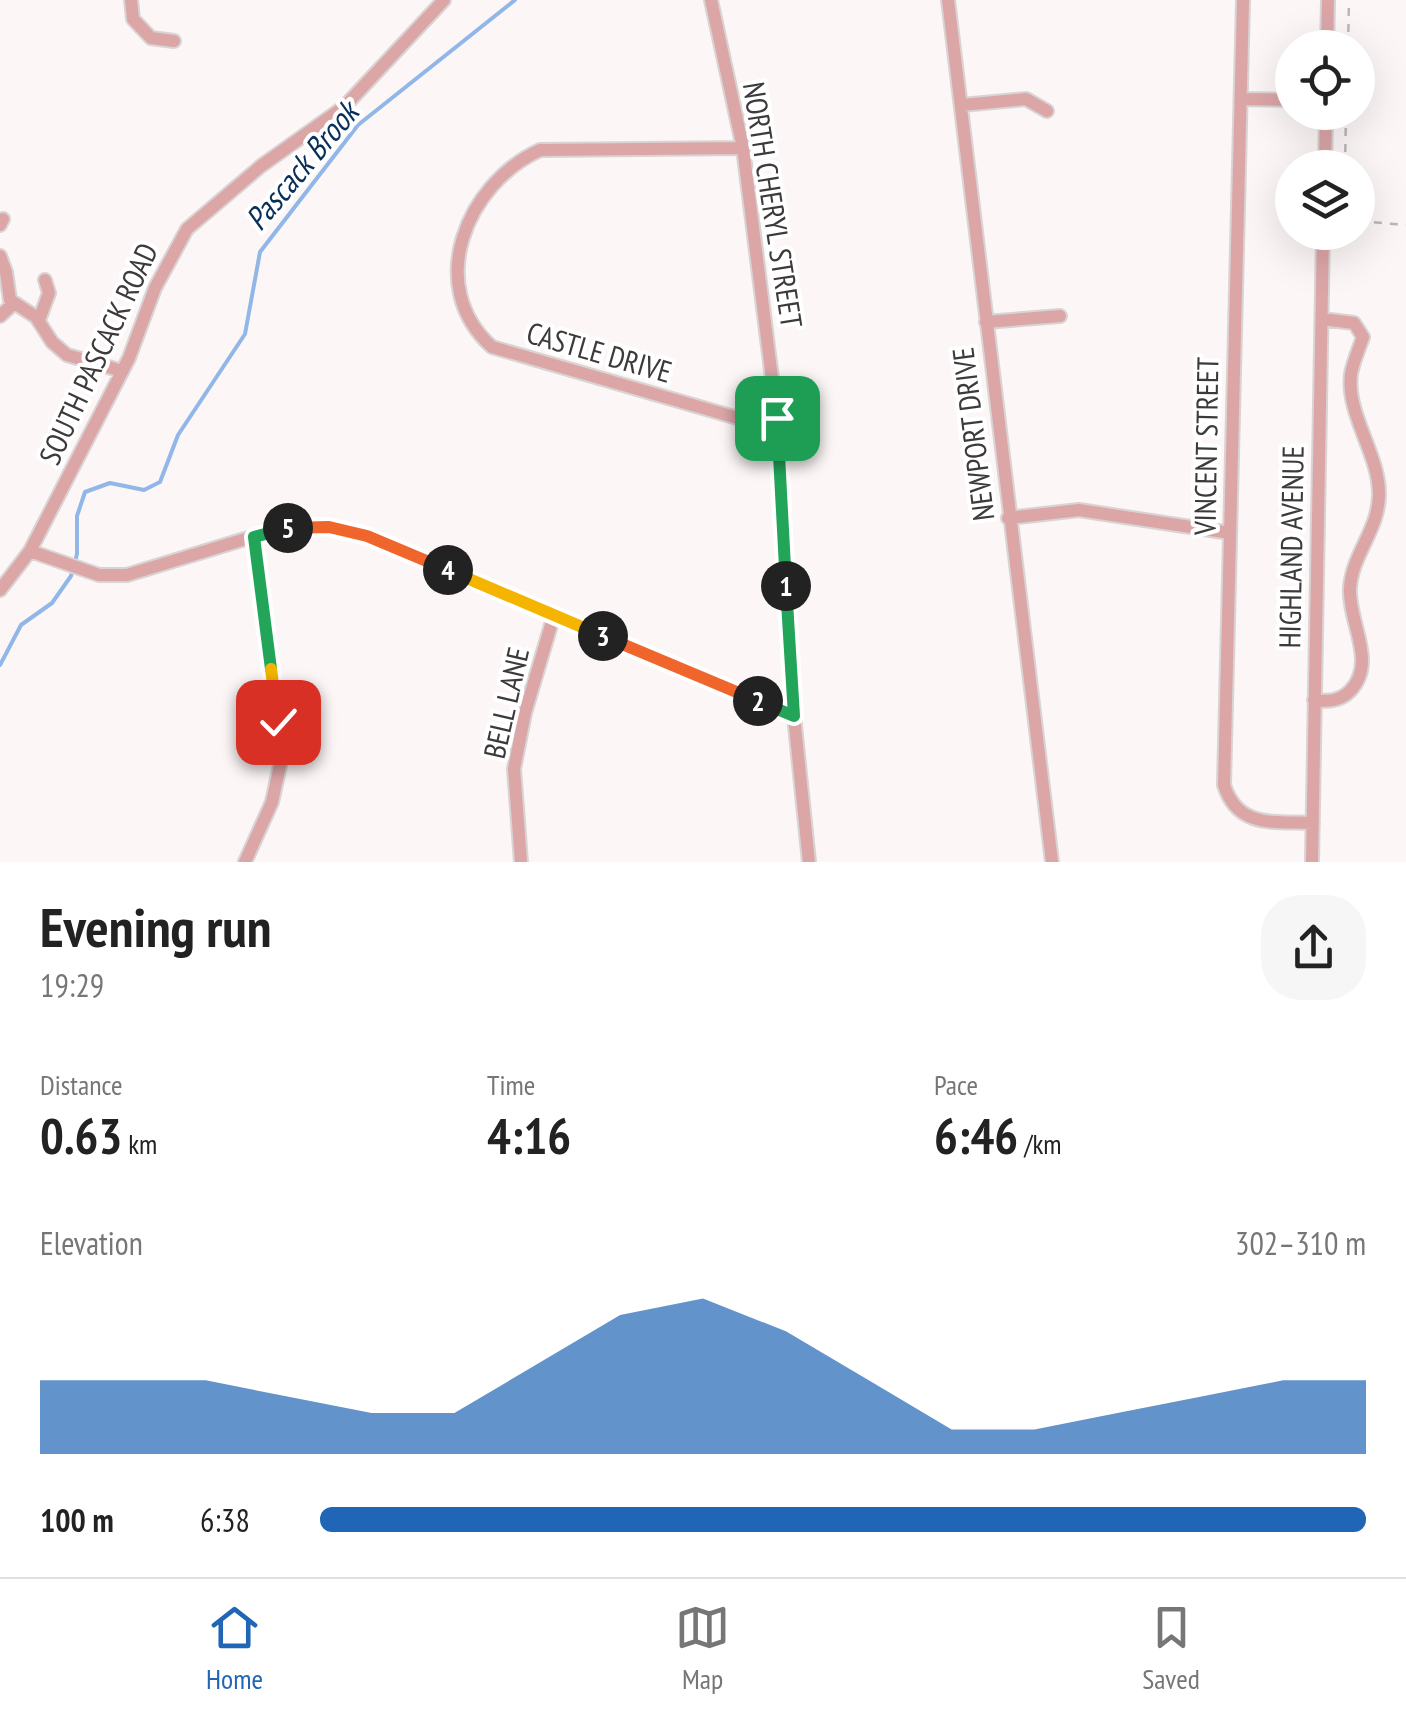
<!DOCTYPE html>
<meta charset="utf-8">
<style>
body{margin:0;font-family:"PT Sans Narrow",sans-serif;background:#f6f6f6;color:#222;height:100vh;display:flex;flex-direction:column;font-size:38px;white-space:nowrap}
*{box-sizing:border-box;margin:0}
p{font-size:32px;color:#767676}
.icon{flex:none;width:55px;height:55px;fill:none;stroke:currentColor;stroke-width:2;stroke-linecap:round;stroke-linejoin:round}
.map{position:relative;height:862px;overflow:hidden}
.drawer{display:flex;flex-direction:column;background:#fff;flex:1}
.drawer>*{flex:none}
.controls{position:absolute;left:1275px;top:30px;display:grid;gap:20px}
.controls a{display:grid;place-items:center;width:100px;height:100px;border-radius:50%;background:#fff;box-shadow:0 10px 40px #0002;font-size:50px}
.pin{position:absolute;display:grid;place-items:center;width:85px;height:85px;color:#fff;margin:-42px;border-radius:20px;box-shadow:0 5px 15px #0006}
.km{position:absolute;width:50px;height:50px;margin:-25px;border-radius:50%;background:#222;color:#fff;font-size:28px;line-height:50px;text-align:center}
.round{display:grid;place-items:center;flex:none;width:105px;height:105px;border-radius:40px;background:#f6f6f6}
.headline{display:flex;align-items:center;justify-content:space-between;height:170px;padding:0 40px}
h1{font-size:55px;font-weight:700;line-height:75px}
.metrics{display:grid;grid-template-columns:repeat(3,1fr);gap:15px;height:170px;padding:10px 40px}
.metrics div{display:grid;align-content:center}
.metrics b{font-size:50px;font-weight:700}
.metrics small{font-size:28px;font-weight:400}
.metrics p{font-size:28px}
.chart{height:280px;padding:20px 40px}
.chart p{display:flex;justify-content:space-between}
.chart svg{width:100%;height:180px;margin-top:10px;fill:#2166b6;opacity:.7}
ul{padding:0 40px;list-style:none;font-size:32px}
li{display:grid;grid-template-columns:160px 120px 1fr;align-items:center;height:75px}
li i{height:25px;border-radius:12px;background:#2166b6}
.dock{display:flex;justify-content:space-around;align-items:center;height:140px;border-top:2px solid #e0e0e0;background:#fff;font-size:28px;color:#767676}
.dock a{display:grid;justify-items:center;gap:5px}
.dock .selected{color:#2166b6}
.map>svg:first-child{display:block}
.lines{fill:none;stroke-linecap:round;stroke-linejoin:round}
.stream{stroke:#91b7e8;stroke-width:4}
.minor-casing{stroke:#d9d4d4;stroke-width:16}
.path{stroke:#bdb8b8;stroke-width:2.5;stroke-dasharray:8 8;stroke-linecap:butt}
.minor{stroke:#dca6a7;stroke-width:12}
.split-1-casing{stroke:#fff;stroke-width:20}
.split-2-casing{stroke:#fff;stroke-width:20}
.split-3-casing{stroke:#fff;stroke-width:20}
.split-4-casing{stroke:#fff;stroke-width:20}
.split-5-casing{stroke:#fff;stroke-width:20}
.split-6-casing{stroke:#fff;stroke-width:20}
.split-7-casing{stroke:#fff;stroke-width:20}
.split-1{stroke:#22a559;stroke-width:12}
.split-2{stroke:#22a559;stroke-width:12}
.split-3{stroke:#f0652b;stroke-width:12}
.split-4{stroke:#f5b400;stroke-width:12}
.split-5{stroke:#f0652b;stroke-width:12}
.split-6{stroke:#22a559;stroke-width:12}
.split-7{stroke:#f5b400;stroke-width:12}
.labels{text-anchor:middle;stroke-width:8;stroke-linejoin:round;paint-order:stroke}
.street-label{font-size:30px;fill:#3c3a3a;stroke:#fff}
.water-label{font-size:32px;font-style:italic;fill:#082f5a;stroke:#fff}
</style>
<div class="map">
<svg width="1406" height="862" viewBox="0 0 1406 862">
<rect width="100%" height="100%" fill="#fcf6f6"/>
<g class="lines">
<path class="stream" d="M0,665l21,-40 31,-22 19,-27 6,-22v-38l8,-24 25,-9 34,7 16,-8 18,-47 67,-101 15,-82 98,-127 157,-125"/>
<g class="minor-casing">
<path id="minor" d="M131,0l2,19 18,19 23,3
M711,0l32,148 34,270 17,298 15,146
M948,0l104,862
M1243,0l-19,785c14,44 50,36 89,38
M1327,48l1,-48
M1241,99l51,1
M962,105l64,-6 21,12
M743,148l-203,2c-74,34 -116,136 -48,197l249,72 36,-1
M1325,168l1,-56
M0,225l3,-6
M0,256l6,16 4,28 26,17 16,25 15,13 55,16
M0,316l13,-12
M39,320l10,-27 -4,-13
M986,322l74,-6
M1008,518l71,-8 151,23
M30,551l69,24h28l151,-46 51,-2 38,9 427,180
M0,590l30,-39 99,-193 26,-70 32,-59 74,-63 83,-59 100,-107
M1314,700c14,2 26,1 36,-9 28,-29 -2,-68 0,-103 2,-34 29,-58 29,-94 0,-41 -33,-79 -28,-120 2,-12 8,-25 12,-37l-9,-14 -32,-4
M245,862l27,-60 9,-41 -27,-224
M521,862l-7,-93 11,-56 29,-98
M1312,862l11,-630"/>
</g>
<path class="path" d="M1348,48l1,-48
M1345,168l1,-56
M1358,221l48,4"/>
<use href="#minor" class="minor"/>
</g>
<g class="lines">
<g class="split-1-casing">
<path id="split-1" d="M777,418l9,168"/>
</g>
<g class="split-2-casing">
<path id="split-2" d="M758,701l36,15 -8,-130"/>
</g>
<g class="split-3-casing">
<path id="split-3" d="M603,636l155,65"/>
</g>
<g class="split-4-casing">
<path id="split-4" d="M448,570l155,66"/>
</g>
<g class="split-5-casing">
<path id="split-5" d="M288,528l41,-1 38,9 81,34"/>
</g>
<g class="split-6-casing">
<path id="split-6" d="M271,669l-17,-132 34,-9"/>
</g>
<g class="split-7-casing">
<path id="split-7" d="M271,669l7,53"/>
</g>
<use href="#split-1" class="split-1"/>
<use href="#split-2" class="split-2"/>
<use href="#split-3" class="split-3"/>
<use href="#split-4" class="split-4"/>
<use href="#split-5" class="split-5"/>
<use href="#split-6" class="split-6"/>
<use href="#split-7" class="split-7"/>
</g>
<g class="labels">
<g class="street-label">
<text transform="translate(772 205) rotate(81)" y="10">NORTH CHERYL STREET</text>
<text transform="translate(599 353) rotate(16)" y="10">CASTLE DRIVE</text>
<text transform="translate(99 354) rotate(-65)" y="10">SOUTH PASCACK ROAD</text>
<text transform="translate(974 434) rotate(-97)" y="10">NEWPORT DRIVE</text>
<text transform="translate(1207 446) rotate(-89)" y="10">VINCENT STREET</text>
<text transform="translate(1292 547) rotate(-89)" y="10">HIGHLAND AVENUE</text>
<text transform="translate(507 703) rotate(-77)" y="10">BELL LANE</text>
</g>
<g class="water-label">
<text transform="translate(302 166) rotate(-50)" y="11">Pascack Brook</text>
</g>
</g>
</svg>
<div class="controls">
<a><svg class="icon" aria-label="locate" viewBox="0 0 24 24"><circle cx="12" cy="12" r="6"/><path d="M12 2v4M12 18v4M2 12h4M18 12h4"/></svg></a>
<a><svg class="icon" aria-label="layers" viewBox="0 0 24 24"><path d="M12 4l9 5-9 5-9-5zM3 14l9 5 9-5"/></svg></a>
</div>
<div class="pin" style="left:777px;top:418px;background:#1e9e55"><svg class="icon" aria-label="arrive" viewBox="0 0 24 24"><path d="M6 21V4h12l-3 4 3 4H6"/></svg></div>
<div class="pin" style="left:278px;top:722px;background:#d93025"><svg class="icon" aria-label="check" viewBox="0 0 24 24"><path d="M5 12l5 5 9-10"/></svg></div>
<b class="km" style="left:786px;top:586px">1</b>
<b class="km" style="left:758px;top:701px">2</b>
<b class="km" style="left:603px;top:636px">3</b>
<b class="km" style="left:448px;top:570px">4</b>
<b class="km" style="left:288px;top:528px">5</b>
</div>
<section class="drawer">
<div class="headline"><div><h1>Evening run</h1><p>19:29</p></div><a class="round"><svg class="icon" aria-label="share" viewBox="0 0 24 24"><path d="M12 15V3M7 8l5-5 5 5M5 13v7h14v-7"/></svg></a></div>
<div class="metrics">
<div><p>Distance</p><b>0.63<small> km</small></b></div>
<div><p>Time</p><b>4:16</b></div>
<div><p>Pace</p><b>6:46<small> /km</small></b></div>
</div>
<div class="chart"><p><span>Elevation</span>302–310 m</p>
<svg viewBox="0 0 160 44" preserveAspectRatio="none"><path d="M0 44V26L10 26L20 26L30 30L40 34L50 34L60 22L70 10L80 6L90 14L100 26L110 38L120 38L130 34L140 30L150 26L160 26V44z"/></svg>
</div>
<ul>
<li><b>100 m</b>6:38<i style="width:100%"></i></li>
</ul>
</section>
<nav class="dock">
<a class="selected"><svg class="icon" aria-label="home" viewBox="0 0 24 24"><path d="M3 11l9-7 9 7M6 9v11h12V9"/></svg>Home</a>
<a><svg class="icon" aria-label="map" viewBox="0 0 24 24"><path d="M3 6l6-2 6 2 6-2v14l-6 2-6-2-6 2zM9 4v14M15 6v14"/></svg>Map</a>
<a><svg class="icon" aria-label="saved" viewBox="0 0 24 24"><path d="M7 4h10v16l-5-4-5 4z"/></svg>Saved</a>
</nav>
